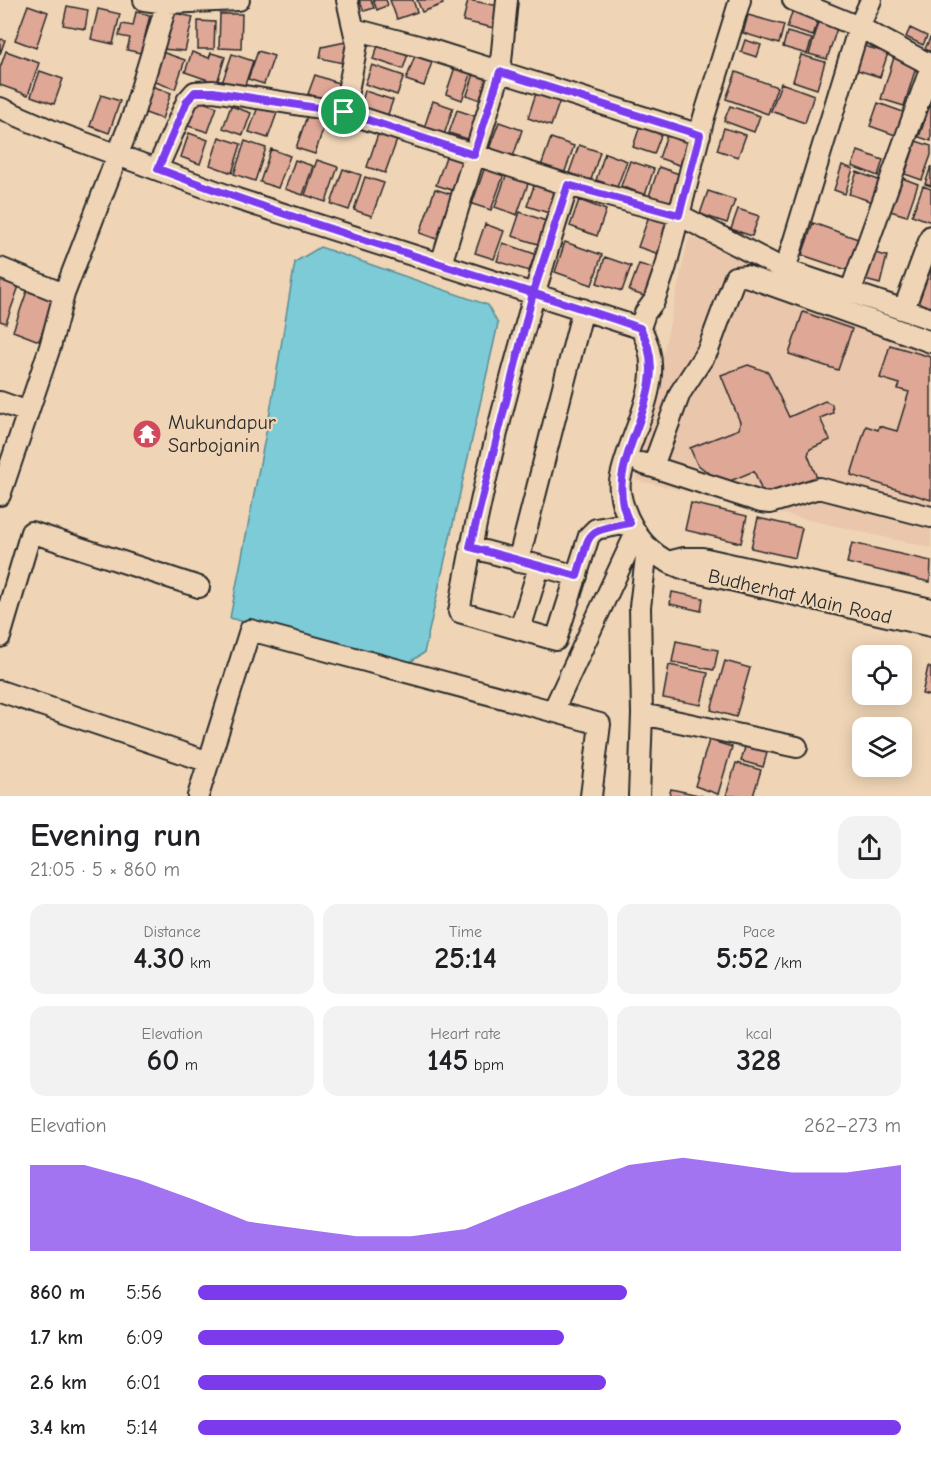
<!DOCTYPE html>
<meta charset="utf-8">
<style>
body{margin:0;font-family:"Comic Neue",sans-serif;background:#f2f2f2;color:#202124;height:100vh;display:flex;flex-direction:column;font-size:22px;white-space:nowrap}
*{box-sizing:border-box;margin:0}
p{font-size:20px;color:#757577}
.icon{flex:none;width:33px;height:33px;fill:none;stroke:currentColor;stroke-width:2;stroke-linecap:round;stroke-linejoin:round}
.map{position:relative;height:796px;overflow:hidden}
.sheet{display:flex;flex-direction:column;background:#fff;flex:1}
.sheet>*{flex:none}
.controls{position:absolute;left:852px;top:645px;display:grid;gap:12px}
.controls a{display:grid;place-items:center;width:60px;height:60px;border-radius:12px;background:#fff;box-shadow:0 3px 15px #0003;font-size:30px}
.pin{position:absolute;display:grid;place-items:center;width:51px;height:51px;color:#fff;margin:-26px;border:3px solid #fff;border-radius:50%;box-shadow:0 2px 6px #0007}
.round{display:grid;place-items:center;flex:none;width:63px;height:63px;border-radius:18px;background:#f2f2f2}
.head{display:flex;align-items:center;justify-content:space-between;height:102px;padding:0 30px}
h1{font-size:33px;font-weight:800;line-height:45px}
.stats{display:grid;grid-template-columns:repeat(3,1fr);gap:9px;height:102px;padding:6px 30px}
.stats div{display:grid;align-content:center;border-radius:15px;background:#f2f2f2;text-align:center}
.stats b{font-size:30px;font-weight:800}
.stats small{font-size:16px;font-weight:400}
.stats p{font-size:16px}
.chart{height:168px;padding:12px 30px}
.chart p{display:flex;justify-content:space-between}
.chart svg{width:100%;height:108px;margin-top:6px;fill:#7c3aed;opacity:.7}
ul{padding:0 30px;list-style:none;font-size:20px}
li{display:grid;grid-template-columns:96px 72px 1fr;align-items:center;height:45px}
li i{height:15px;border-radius:8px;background:#7c3aed}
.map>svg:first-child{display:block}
.built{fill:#eac7ac}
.water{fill:#7bcbd7;stroke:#5b8b92;stroke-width:1.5}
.building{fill:#dea796;stroke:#2b2b2b;stroke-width:1.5}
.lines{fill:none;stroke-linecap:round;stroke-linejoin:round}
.minor-casing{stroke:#2b2b2b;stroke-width:24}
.minor{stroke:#efd5b6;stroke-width:20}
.route-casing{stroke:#fff;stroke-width:12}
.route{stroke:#7c3aed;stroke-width:8}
.labels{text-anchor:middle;stroke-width:4.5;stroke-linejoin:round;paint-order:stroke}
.poi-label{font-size:20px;fill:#2b2b2b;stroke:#efd5b6;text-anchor:start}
.street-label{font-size:20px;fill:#2b2b2b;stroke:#efd5b6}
</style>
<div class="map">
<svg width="931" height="796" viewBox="0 0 931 796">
<rect width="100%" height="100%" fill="#efd5b6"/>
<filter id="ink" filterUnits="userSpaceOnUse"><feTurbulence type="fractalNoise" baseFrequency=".0167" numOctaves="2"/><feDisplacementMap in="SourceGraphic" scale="12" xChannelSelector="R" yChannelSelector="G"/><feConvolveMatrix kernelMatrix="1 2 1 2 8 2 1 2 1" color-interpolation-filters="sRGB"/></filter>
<g filter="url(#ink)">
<path class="built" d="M689,236l242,92v220l-296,-68z"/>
<path class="water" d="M320,247l168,58 10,19 -74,329 -22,14 -172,-49 40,-206 25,-150z"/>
<path class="building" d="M359,0h12l3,8 -10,3z
M373,0h13l2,5 -11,5z
M390,0h23l4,12 -20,7z
M417,0h24l2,4 -21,8z
M468,0l31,6 -5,22 -31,-7z
M28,5l20,7 -12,36 -21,-8z
M67,6l21,4 -3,19 -22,-4z
M794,6l26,8 -7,22 -26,-8z
M98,9l22,5 -7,30 -22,-5z
M136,12l14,3 -9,38 -14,-3 3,-12 -11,-2 3,-12 11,2z
M170,12l23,5 -8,34 -23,-2z
M220,14h22l-1,35 -22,-1z
M748,15l36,10 -5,19 -36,-11z
M821,16l18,6 -12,37 -18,-5z
M198,21l17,1 -1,27h-16z
M910,28l17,8 -4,9 -17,-8z
M787,32l25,7 -5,15 -24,-7z
M930,38h1v14l-6,-3z
M0,39l5,1 -5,14z
M355,40l-3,25 -32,-7 2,-11z
M745,40l16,5 -4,12 -16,-5z
M380,41l29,10 -6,18 -30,-10z
M861,45l27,8 -8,24 -26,-8z
M417,50l17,6 -10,30 -18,-6z
M6,51l33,12 -11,32 -28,-10v-17z
M159,51l26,9 -10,29 -25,-9z
M258,51l16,5 -10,28 -16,-5z
M192,52l17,6 2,-5 14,4 -8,26 -32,-11z
M232,54l21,7 -10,30 -21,-8z
M895,54l23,7 -14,45 -23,-7z
M801,55l24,7 -8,27 -24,-8z
M456,64l17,5 -11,31 -16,-6z
M372,65l32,11 -7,19 -32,-11z
M40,71l23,8 -9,25 -23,-8z
M475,71l19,6 -9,25 -18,-7z
M736,72l41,15 -9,27 -42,-15z
M315,75l32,11 -6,19 -33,-11z
M781,83l33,12 -9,28 -34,-12z
M149,85l22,8 -9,26 -22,-8z
M365,91l28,9 -6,17 -27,-9z
M536,93l24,7 -9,26 -23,-8z
M101,95l19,6 -11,32 -19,-7z
M197,100l20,7 -9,25 -20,-6z
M260,101l19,6 -11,31 -19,-6z
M433,101l20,7 -9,27 -20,-7z
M878,103l28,10 -8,23 -28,-10z
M930,105l1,1v35l-12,-4z
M231,106l20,7 -8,22 -20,-7z
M730,106l30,10 -6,16 -30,-11z
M457,110l24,8 -7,23 -25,-8z
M308,113l18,7 -11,34 -19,-6z
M499,122l23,8 -9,27 -24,-8z
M641,123l22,7 -9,24 -21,-7z
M724,128l22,7 -8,22 -21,-7z
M668,132l23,7 -9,27 -23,-8z
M189,133l19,7 -8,24 -19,-7z
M378,134l19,6 -12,33 -18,-6z
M219,137l22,7 -9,29 -22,-8z
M551,138l23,8 -10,28 -23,-8z
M245,141l21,7 -11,33 -21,-7z
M916,141l15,5v9l-9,25 -17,-6z
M579,145l21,7 -9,28 -22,-7z
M271,149l19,7 -12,32 -18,-6z
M858,151l25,9 -5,16 -26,-10z
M605,153l22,8 -10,26 -21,-7z
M447,154l21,8 -10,30 -22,-7z
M295,160l18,6 -10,29 -18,-6z
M317,160l21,7 -12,35 -21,-7z
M630,161l24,8 -9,26 -24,-9z
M842,165l11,4 -8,25 -11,-4z
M931,166v20l-6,-2z
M485,167l19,7 -13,36 -19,-6z
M659,167l26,9 -11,28 -25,-8z
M343,169l18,6 -12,35 -18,-6z
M857,172l24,9 -8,21 -24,-8z
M507,173l22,8 -12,34 -22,-8z
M365,177l19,6 -12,33 -18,-6z
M902,178l16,6 -11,32 -17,-5z
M536,180l28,9 -9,26 -28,-9z
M923,186l8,3v33l-19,-7z
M435,189l22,7 -15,45 -22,-8z
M708,191l27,9 -8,23 -27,-9z
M579,200l27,10 -9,26 -27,-10z
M738,209l21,7 -7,20 -21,-7z
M520,212l26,9 -8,23 -26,-8z
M649,216l20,7 -10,31 -21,-7z
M813,223l45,16 -11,31 -45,-15z
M485,224l19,7 -10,28 -19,-6z
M565,242l37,13 -10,30 -37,-13z
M503,243l32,11 -6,17 -32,-10z
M871,252l16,4 -7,28 -15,-4z
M605,257l26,9 -9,25 -25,-8z
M639,264l17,5 -9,28 -18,-6z
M930,269h1v39l-13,-4z
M0,279l19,7 -13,37 -6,-2z
M27,291l27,9 -15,41 -26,-10z
M803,312l49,17 -14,41 -49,-16z
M890,345l41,12v143l-80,-25 15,-49 12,4 1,-4 18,5 12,-39 -11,-3 2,-5 -20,-6z
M748,365l20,7 21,45 36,-16 7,3 1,9 -13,5 10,22 -20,9 -2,6 9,23 -52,21 -11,-28 -31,13 -26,-20 -7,-16 49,-19 1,-7 -19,-47z
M691,503l56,13 -6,27 -56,-13z
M758,518l44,10 -7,30 -44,-10z
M852,543l79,18 -1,21 -83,-19z
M672,592l31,6 -2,13 -31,-7z
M676,641l42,9 -4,20 -42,-8z
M725,661l25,7 -14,49 -25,-7z
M669,665l39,8 -7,32 -38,-7z
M928,667l3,1v28l-9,-2z
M709,740l23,7 -14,47 -23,-8z
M747,740l22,6 -6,21 -22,-6z
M736,763l25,7 -8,26h-27z
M671,789l32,7h-34z"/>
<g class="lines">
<g class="minor-casing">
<path id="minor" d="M144,0l23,3 72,-3
M793,0l66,27 72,38
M354,29l68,18 278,88
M0,108l55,24 182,67 403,129c31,50 -11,102 -20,153 -2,15 6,35 14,48 12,22 33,35 57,42l240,55
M344,112l13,-68 -10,-44
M157,169l30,-68 8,-9 18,-1 131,21 224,73 111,30 106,55 146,49
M568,185c-45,140 -84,283 -109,427l97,28 33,-104 7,-7 34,-6
M441,264l59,-192 7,-72
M0,268l64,26
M785,270l74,-243 12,-27
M851,290l80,-223
M904,309l27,-73
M640,328l5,-15 9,-12 12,-35 38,-149 36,-117
M0,402l28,10
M641,463l120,39 9,1 49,-15 112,29
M653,466l27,-73 28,-43 27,-73 11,-1 185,66
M0,495l50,-148 14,-53 69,-179 34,-112
M470,547l107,29
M672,561l12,-3h18l229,51
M518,562l65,-253
M520,629l19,-62
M0,637l31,-105 168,55
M0,691l209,71
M553,711l83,-178
M642,714l155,33
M198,796l52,-166 350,94 -9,72
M639,796l3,-82 -2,-107 7,-58"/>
</g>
<use href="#minor" class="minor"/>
</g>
</g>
<g class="lines" filter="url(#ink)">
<g class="route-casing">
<path id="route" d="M344,112l-131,-20h-18l-8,9 -29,68c152,57 308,102 462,152l20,7c40,68 -45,133 -10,195 -49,9 -38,8 -53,53l-107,-29 63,-254 35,-108 111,30 21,-80 -200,-63 -26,83 -130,-43"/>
</g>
<use href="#route" class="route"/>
</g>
<defs>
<g id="temple-disc" transform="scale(1.5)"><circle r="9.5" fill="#d1495b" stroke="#efd5b6"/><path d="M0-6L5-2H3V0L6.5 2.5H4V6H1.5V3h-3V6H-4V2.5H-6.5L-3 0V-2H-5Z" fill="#fff"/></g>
</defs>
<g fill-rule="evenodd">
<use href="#temple-disc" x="147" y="434"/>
</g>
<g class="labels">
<g class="poi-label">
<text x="168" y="429">Mukundapur<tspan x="168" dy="23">Sarbojanin</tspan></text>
</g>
<g class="street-label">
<text transform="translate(800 596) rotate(13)" y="7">Budherhat Main Road</text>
</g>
</g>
</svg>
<div class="controls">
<a><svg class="icon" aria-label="locate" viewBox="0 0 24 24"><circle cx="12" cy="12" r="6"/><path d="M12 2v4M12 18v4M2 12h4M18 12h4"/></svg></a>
<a><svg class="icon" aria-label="layers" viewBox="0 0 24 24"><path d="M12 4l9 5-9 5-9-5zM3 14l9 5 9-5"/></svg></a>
</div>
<div class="pin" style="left:344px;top:112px;background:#1e9e55"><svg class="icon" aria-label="arrive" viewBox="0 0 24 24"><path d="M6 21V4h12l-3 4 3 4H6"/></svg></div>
</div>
<section class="sheet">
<div class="head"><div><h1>Evening run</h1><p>21:05 · 5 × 860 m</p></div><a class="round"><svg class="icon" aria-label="share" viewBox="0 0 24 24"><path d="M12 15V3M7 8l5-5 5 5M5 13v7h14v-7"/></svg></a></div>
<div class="stats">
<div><p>Distance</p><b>4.30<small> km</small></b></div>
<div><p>Time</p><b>25:14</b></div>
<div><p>Pace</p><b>5:52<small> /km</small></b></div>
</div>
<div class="stats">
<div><p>Elevation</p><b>60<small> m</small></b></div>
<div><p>Heart rate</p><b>145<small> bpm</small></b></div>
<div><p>kcal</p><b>328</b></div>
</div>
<div class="chart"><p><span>Elevation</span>262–273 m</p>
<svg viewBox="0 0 160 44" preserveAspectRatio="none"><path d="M0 44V9L10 9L20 15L30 23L40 32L50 35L60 38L70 38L80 35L90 26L100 18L110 9L120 6L130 9L140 12L150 12L160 9V44z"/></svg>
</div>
<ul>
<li><b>860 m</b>5:56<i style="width:61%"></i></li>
<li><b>1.7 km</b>6:09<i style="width:52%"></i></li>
<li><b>2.6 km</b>6:01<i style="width:58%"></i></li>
<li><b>3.4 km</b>5:14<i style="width:100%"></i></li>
</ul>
</section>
